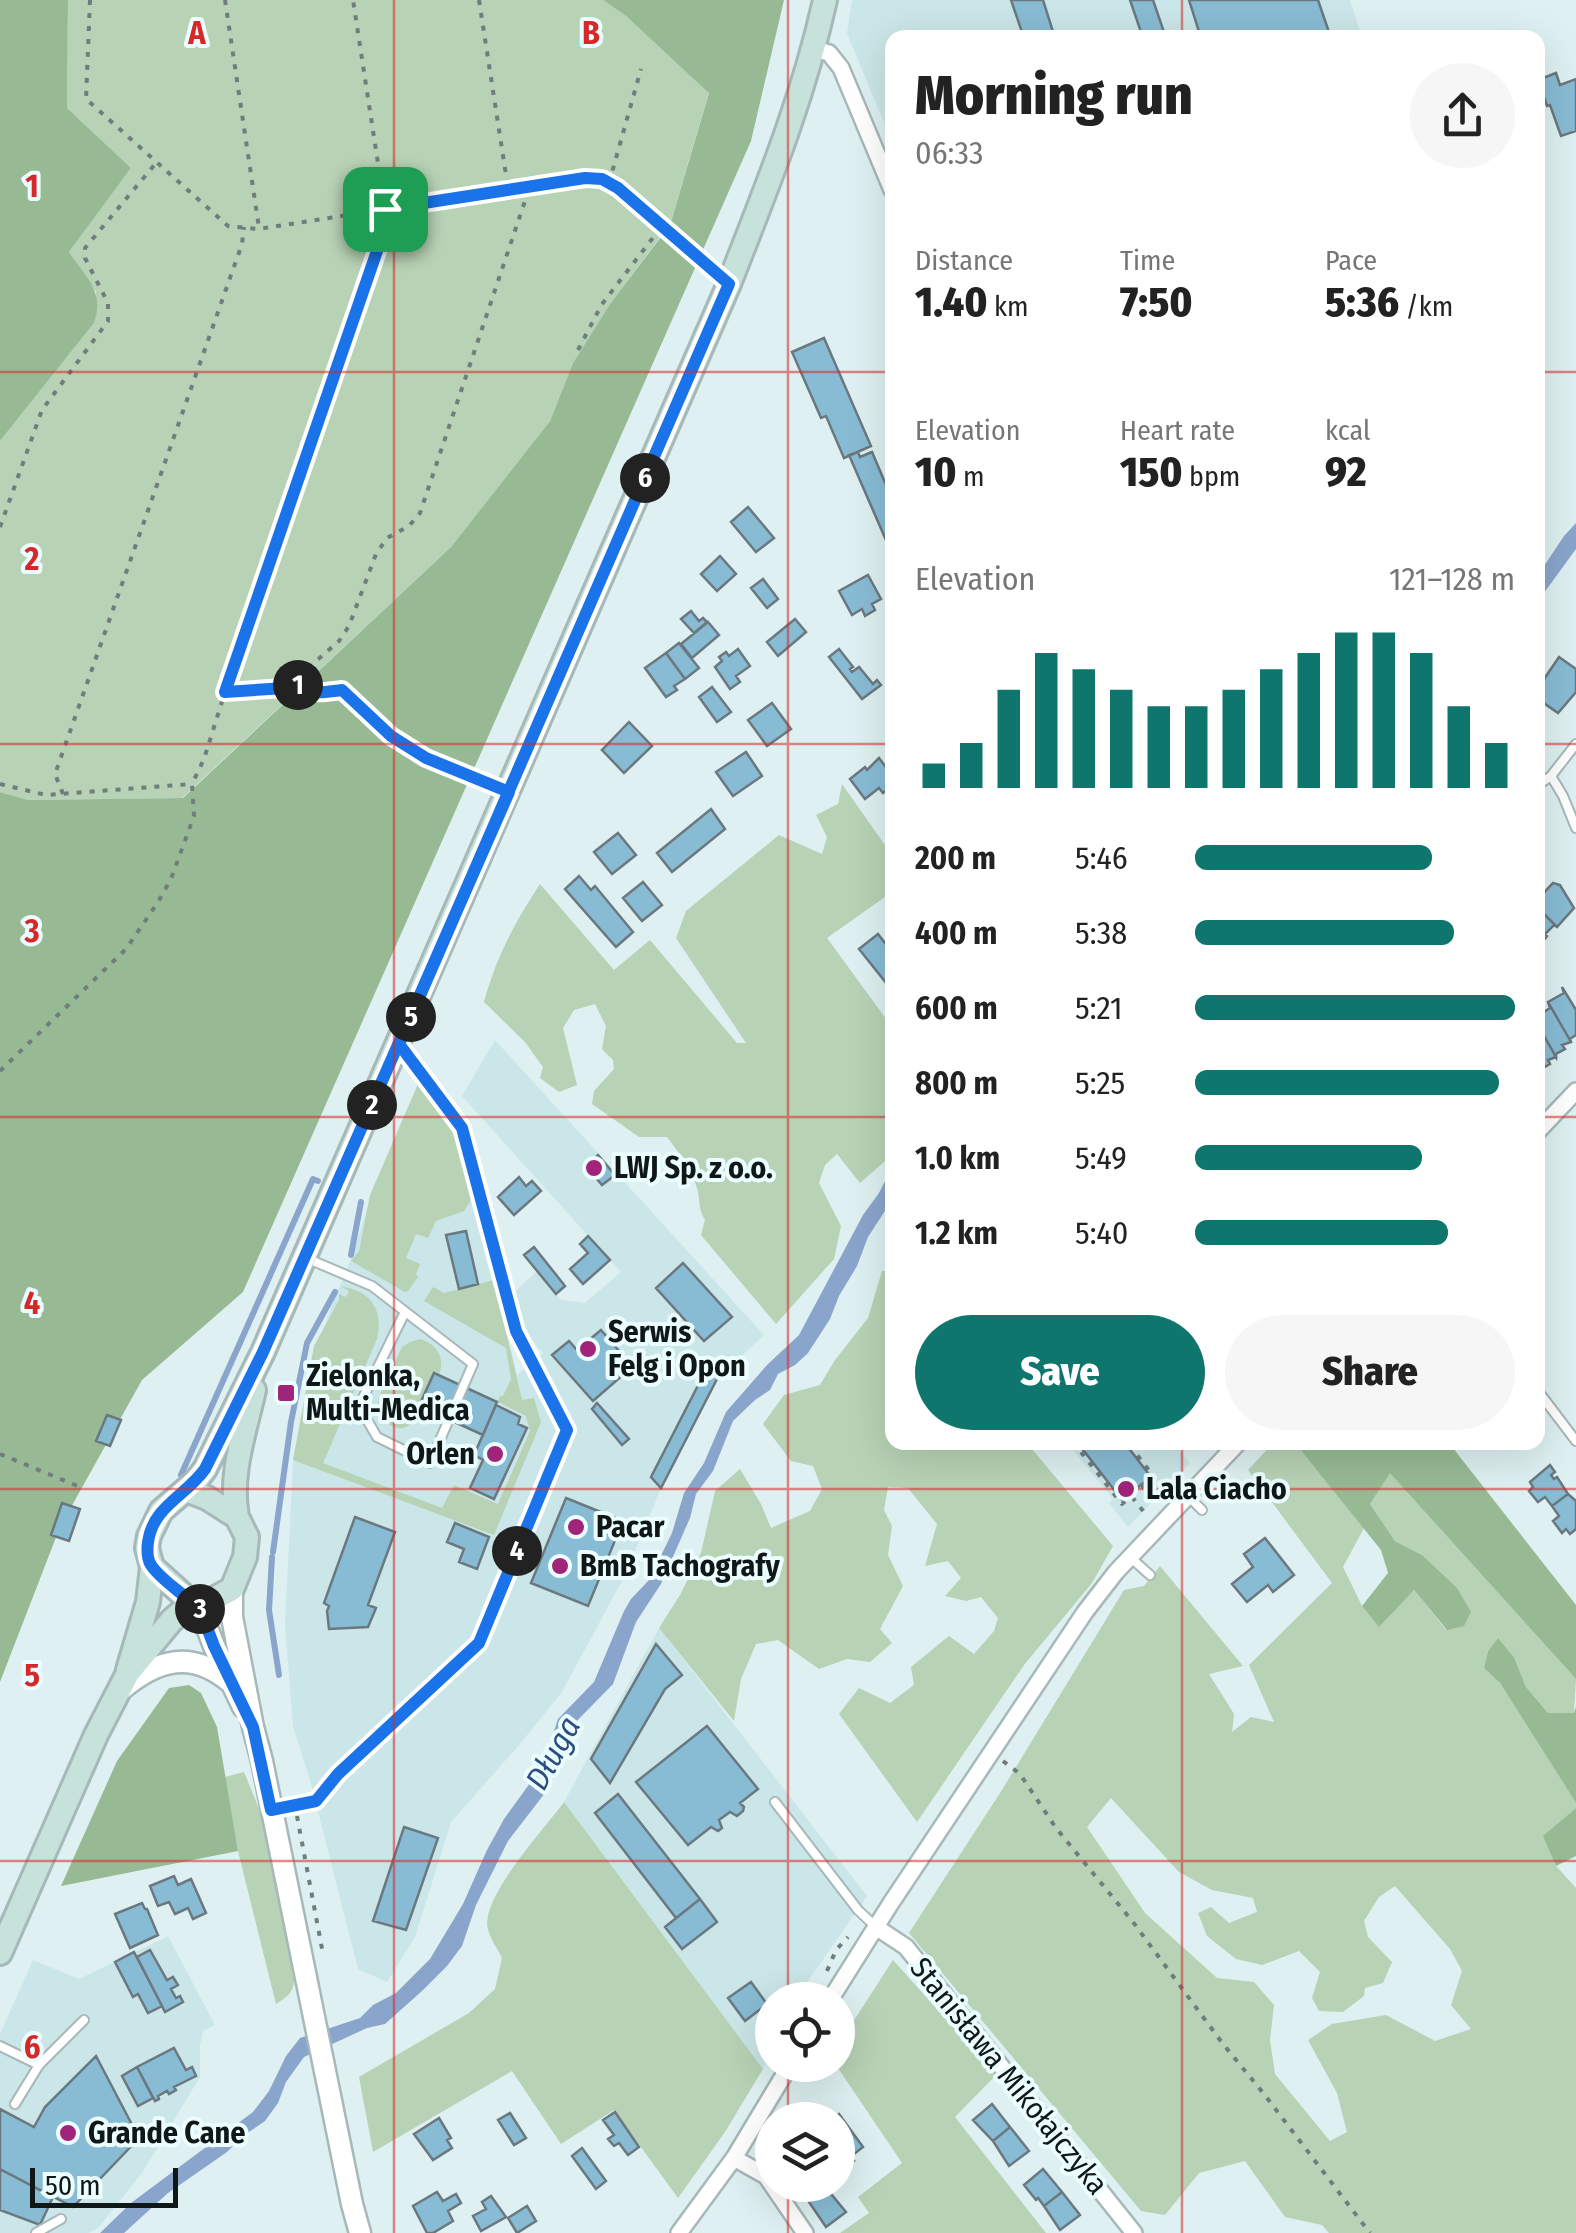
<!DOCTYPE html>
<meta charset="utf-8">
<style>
body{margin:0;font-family:"Fira Sans Condensed",sans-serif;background:#f6f6f6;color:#222;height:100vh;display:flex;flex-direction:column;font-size:38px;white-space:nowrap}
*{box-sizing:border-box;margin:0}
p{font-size:32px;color:#767676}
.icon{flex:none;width:55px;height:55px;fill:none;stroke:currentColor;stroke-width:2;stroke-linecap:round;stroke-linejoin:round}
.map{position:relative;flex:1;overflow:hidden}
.details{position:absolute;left:885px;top:30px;width:660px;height:1420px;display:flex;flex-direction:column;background:#fff;border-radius:20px;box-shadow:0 10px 40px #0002}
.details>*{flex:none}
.fabs{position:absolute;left:755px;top:1982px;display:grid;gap:20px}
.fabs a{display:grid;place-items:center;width:100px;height:100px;border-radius:50%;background:#fff;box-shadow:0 10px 40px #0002;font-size:50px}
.scale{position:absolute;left:30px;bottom:25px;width:148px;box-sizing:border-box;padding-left:10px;border:5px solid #101717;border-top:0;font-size:28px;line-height:35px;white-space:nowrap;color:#101717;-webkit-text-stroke:8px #ebfdfe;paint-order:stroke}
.pin{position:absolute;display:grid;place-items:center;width:85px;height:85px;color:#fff;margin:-42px;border-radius:20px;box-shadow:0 5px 15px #0006}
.km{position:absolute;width:50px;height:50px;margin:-25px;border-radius:50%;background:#222;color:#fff;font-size:28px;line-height:50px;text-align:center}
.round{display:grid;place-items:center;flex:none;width:105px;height:105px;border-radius:52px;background:#f6f6f6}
.head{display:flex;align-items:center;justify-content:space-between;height:170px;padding:0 30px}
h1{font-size:55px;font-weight:800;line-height:75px}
.stats{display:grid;grid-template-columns:repeat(3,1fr);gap:15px;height:170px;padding:10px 30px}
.stats div{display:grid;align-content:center}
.stats b{font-size:42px;font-weight:800}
.stats small{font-size:28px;font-weight:400}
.stats p{font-size:28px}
.chart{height:280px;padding:20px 30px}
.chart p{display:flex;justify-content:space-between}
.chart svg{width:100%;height:180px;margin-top:10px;stroke:#0f766e;stroke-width:6}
.primary-button{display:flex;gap:20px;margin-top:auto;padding:20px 30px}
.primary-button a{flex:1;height:115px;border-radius:60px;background:#0f766e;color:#fff;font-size:40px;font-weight:800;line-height:115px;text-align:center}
.primary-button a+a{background:#f6f6f6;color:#222}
ul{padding:0 30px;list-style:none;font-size:32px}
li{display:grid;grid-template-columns:160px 120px 1fr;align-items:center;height:75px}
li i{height:25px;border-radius:12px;background:#0f766e}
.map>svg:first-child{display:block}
.built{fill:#cbe6e8}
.green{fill:#b7d2b5;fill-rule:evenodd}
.forest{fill:#97ba95}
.water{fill:#8aa5cc}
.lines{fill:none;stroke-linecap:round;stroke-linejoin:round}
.stream{stroke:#8aa5cc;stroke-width:6}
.building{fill:#88bcd4;stroke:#6b787f;stroke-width:2.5}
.service-casing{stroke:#a7b8b9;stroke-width:12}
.minor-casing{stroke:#a7b8b9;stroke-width:20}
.tertiary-casing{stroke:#a7b8b9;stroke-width:25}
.secondary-casing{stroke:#a7b8b9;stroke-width:28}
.path{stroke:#707d7d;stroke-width:4;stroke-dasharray:5 8;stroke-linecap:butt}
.service{stroke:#fff;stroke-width:8}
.minor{stroke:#fff;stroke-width:15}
.tertiary{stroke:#fff;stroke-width:20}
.secondary{stroke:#c6e2db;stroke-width:22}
.route-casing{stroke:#fff;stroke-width:20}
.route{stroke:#1a73e8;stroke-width:12}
.grid{fill:none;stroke:#d62828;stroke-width:2.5;stroke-opacity:0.55}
.poi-dot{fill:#a02479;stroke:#ebfdfe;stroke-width:4}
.labels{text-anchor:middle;stroke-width:8;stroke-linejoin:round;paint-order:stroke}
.poi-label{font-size:30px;font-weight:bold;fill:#101717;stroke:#ebfdfe;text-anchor:start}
.street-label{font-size:30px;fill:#101717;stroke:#ebfdfe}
.water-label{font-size:32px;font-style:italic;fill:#2b4e81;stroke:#ebfdfe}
.grid-label{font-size:32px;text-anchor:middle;font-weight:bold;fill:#d62828;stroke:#ebfdfe;stroke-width:8;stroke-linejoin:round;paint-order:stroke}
</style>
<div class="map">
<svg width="1576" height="2233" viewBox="0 0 1576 2233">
<rect width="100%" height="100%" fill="#def0f1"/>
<path class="built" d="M852,0h498l12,37 -470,1v104l-45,-109z
M495,1040l269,295 -47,44 -56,109 -36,87 -63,117 -42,52 -69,78 -36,115 -28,45 -29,-13 -48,-189 -17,-54 -8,-101 8,-165 19,-94 19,-58 21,-52 25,-77 97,21 43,175 26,-22 -24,-28 -7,-31 25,-23 24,29 24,3 36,-31 -159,-176z
M1067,1443h106l17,20 -62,64 -19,-24 4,-4z
M659,1628l208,268 -72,104h-23v53l-9,16 -199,-267z
M168,1936l47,89 -12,6 -3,14v32l-58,96 -44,55 -9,5h-89v-199l33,-74 46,19z"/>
<path class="green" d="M68,0h535l23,16 83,76 -39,132 -60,80 -37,59 -23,58 -99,126 -269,251 -154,2 -28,-8v-351l94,-118 2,-31 -27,-40 62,-84 -64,-60z
M842,784l50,71v37l-65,46 65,89v128l-32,28 -23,-29 -12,11 -6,18 22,43 -7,33 -58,65 -75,-89 4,-15c-8,-15 -4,-18 -8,-32 -5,-20 -18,-35 -30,-51h-28l-47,-33 2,-13 20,-22 -1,-9 -11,-11 4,-23 -11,-22 -21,6 -11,18 14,57 -18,7 -19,-14 3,-11 -18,-25 -41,-40c13,-47 30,-78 56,-118l74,86 36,-30 87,103h9l-70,-105 10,-27 93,-76 43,19 5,-17 -11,-22 22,-11z
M421,1077c28,27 42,82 53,118l-10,16 -28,10 -8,17 -12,-4 -10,24 14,6 -4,10 2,3 -10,14 -3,1 -54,-31 8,-10 11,-56z
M882,1271h10v171l135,1 86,103 -21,37 -68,82 -107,157 -78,-108 20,-26 31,15 24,-18 -3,-18 38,-31 25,18 20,-23 4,-13 -17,-21 -15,4 -21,-5 16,-18 -13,-17 -23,5 12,-42 -29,-36 -20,-1 -4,23 8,16 -4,29 15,31 -23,43 12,14 -22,19 -23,-3 -28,10 -41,-29 -22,4 -15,35 -7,42 -75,-93 21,-33 21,-42 14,-62 25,-22 21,35 10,24 39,-17 12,-22 -9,-23 -22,-5 -28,-37 21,-29 36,-10 15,-25 33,-42z
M494,1280l28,120 12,-2 7,24 -47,113 -201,-75 21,-114 25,-46v-6l7,3 3,-6 -7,-4c29,3 42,24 35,52l-54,124 119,45 12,-23 44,19 32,-73 -4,-15 -28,-14 2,-6h3l8,-17 -5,-31 -82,-47 9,-14 11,6z
M420,1339c8,3 15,6 19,15 6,13 -2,26 -8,38 -10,23 -23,52 -50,26l-4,-11 2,-10 23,-50 8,-5z
M1273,1443h22l69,85 -21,39 19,39 17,20 35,-36 32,40 -24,-75 -27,-14 -25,-37 20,-32 186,207 -2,34h-26l-22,-26 -12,-30 -16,-19 -10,13 -4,17 16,15 76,120v5l-32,28 12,30 20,22v345h-247l-7,-8 -37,-8 -40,-56 -46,12 -34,42 -24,-4 -232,-278 93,-143 122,-200 20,-4 16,-20 83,100 -34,8 25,40 -2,18 19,-15 23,5 -25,-57 83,-82 -84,-113zM1111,1798l68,74 33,18 41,8 4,14 -28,11 -18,-16 -13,6 9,23 29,23 26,6 37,-14 21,21 -8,26 7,13 24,1 21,-16 1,-8 18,-5 9,-21 -24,-25 -4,-16 15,-24 16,-11 55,63 12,22 -11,34 20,24 -36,12 -49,-26 -54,9 -24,16 29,53 10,39 -17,9 -55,-67 -5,-34 4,-35 -20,-23 -37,-4 -72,-65 -58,-86z
M244,1772l20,49 30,154c1,16 -5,21 -18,29l-38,-153 -13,-74z
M564,1802l199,267 -38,63 -47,66 -64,-88 -53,34 -49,-73 -139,81 -14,-75 110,-64 26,-24 7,-31c-4,-9 -12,-19 -14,-29 -9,-30 58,-102 76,-127z
M893,1960l103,115 -41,42 91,116h-206l29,-20 -11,-16 44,-34 -66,-98h2v-20z"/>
<path class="forest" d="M0,0h68l-1,108 64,60 -62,84c17,26 36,39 25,71l-94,118z
M603,0h181l-33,141 -508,1151 -101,88 -82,147 -60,155v-890l28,8 155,-2 268,-251 99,-126 23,-58 37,-59 60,-79 39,-132 -83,-77z
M1295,1443h154l127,162v74l-186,-206 -20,31 25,37 27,14 35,33 14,24 -7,14 -17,4 -33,-40 -35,37 -17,-21 26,-33 -7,-23z
M1498,1638l16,19 12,30 22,26h26l2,-6v96l-76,-120 -16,-15 4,-17z
M189,1685l12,8 16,34 21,124 -177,35 56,-125 52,-73z
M1576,1808v48l-20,10 -13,-30z"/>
<path class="water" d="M1576,523v26l-38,52v-26l26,-39z
M892,1167v33l-24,37 -11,29 -18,30 -9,23 -22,34 -13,12 -17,9 -8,16 -15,10 -22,21 -20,50 -17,23 -6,24 -29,66 -25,38 -23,62 -44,45 -4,13 -8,14 -12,37 -37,48 -32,64 -14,41 -15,20 -25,25 -37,33 -18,4 -63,29 -18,25 -8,21 -13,18 -22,15 -16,16 -59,41 -44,40h-24l31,-30 122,-91 16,-21 17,-35 14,-18 60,-20 13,-13 23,-12 34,-34 33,-55 24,-54 17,-31 39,-54 15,-46 36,-37 30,-71 7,-12 18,-19 23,-47 12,-40 20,-30 22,-51 41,-47 32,-30 64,-120 16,-22z"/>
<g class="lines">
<path class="stream" d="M351,1255l10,-53
M181,1475l132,-296 5,2
M273,1552l18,-130 16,-79 28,-51
M272,1557l-3,53 10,65"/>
</g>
<path class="building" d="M1011,0h32l12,38h-31z
M1130,0h23l13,38h-23z
M1189,0h129l13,38h-130z
M1556,73l4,12 16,-6v52l-15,5 -11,-31 -3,1 -9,-26z
M824,338l47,108 -27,12 -18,-42 -5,2 -3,-7 -26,-59z
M858,452l2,5 12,-5 20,47v55l-43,-99z
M748,507l26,31 -18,14 -25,-30z
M720,556l16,18 -19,17 -16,-17z
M868,575l13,24 -9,5 3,6 -10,6 -3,-7 -10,6 -13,-24z
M763,579l15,20 -11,9 -16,-20z
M691,611l8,10 4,-3 4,4 -13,11 -13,-14z
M795,619l11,13 -28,24 -11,-14z
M708,622l11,13 -27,23 -11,-14z
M679,643l20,25 -14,11 -19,-26z
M738,649l12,17 -14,10 4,6 -10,7 -15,-22 7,-6 -3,-4 7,-5 3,4z
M839,649l14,18 -3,2 2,3 7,-5 14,17 4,-4 4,5 -19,14 -33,-42z
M666,653l19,26 -11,7 3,4 -11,7 -21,-29z
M1559,657l17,12v23l-18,21 -20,-14v-11z
M712,687l19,25 -14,10 -18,-25z
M772,703l19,26 -24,17 -19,-26z
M629,722l23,24 -28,27 -22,-23z
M746,752l16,24 -29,20 -17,-24z
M879,758l13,17v11l-9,7 -4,-5 -14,11 -15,-20 15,-12 2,3z
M711,809l14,20 -53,43 -15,-19z
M618,833l18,22 -24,19 -18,-22z
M579,876l12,14 4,-4 38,46 -17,15 -51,-58z
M643,882l19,23 -20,16 -19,-23z
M1553,883l7,2 14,23 -17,19 -19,-19v-9z
M1538,908l19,19 -3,-2 -9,9 2,2 -8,10z
M878,934l14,18 -1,37 -32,-40z
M1562,987l14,23v25l-6,4 1,3 -23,-40 16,-9z
M1548,1002l23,40 -9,3 3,4 -9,5v3l-18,-32v-9l12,-8z
M1538,1025l18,32 -8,3 2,4 -9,5 1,3 -4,-7z
M598,1155l17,20 -13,10 -16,-19z
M519,1177l7,9 6,-5 9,10 -27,24 -16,-18z
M466,1231l12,53 -19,5 -13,-54z
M588,1236l22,24 -27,24 -13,-15 18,-16 -8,-9z
M534,1247l31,39 -9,8 -32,-39z
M683,1263l49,54 -28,24 -48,-53z
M601,1330l25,29 -7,7 6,7 -32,28 -41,-46 17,-14 8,9z
M707,1368l10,11 -56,109 -10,-11z
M434,1373l63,29 -14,33 -64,-29z
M597,1403l32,36 -7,6 -30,-36z
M496,1405l24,12 -2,7 9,4 -33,71 -24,-11 13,-28 -9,-5z
M107,1415l14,5 -11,26 -14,-5z
M1077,1442h47l27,35 -29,23z
M1550,1465l5,7 -4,3 3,4 3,-2 11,17 -16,12 -7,-9 -7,5 -9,-11 4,-4 -3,-5z
M1568,1494l8,7v28l-6,5 -4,-5 -4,4 -9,-12 6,-5 -7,-10z
M566,1498l57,23 -35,85 -57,-23z
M62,1503l18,6 -11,32 -18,-6z
M355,1517l40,15 -27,73 8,3 -8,19 -39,2 -2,-18 2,-5 -5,-3z
M455,1523l34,14 -12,32 -18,-7 5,-13 -17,-7z
M1265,1538l29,37 -21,17 -5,-7 -21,17 -15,-18 21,-17 -9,-13z
M656,1644l26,31 -17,14 -55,94 -19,-24z
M707,1726l51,63 -18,14 4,4 -1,4 -6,5 -7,-4 -11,8 3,8 -4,3 -7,-4 -23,18 -52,-63z
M618,1794l82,105 -24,19 -81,-105z
M404,1827l34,11 -32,92 -33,-9z
M174,1876l4,9 13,-6 15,34 -13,6 -5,-11 -13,6 -6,-12 -11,4 -8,-20z
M700,1899l17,23 -35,27 -17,-22z
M142,1903l3,6h2l11,26 -28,13 -15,-34z
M150,1950l17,30 6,-3 5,8 -7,4 5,9 4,-2 3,6 -18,10 -28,-55z
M134,1952l28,54 -14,7 -10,-19 -5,3 -18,-35z
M751,1982l16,22 -22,17 -17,-23z
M174,2048l12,22 6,-3 4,9 -22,11 2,3 -7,4 -2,-3 -9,5 1,3 -4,2 -18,-34z
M96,2056l43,82 -66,69 -73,-38v-60l34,18 11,-20z
M137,2067l16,31 -15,8 -16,-30z
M992,2104l18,23 -17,14 -20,-21z
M615,2112l24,35 -11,8 -9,-12 -5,3 -6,-7 6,-4 -11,-15z
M510,2113l16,25 -12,7 -16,-25z
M839,2114l24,33 -13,10 4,4 -10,8 -6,-9v-40h-6z
M439,2118l12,20 -4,2 5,8 -19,12 -19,-26z
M1010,2127l19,24 -20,15 -16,-25z
M582,2148l24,33 -10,8 -24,-33z
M0,2169l53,28 -13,28 -40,-15z
M1043,2169l19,23 -18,14 -6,-8 -2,2 -12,-15z
M797,2185h27l3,4 -18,13z
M827,2189l19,23 -20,15 -17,-25z
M437,2192l6,9 13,-7 5,9 -13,8 5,10 -20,12h-6l-14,-27z
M1062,2192l18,23 -20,15 -16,-24z
M491,2196l15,21 -25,14 -8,-15 13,-7 -4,-7z
M527,2206l9,15 -19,12 -9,-15z"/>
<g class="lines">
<g class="service-casing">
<path id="service" d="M1576,744l-25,32 12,20 13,32
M1538,785l13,-9
M306,1258l66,28 101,78 -43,99 -53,-26 -18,-31 46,-94
M1538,1391l38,50
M1188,1496l14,14
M1131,1558l19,17
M775,1802l83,108 18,17
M276,1809l40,-8 21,-27 142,-131 88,-213 -51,-99 -54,-203 -60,-81
M0,2046l39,19
M15,2104l24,-39 45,-45
M36,2233l25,-14"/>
</g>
<g class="minor-casing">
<path id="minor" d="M814,49l15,4 12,15 51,122
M1538,1131l38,-40
M876,1927l30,20 228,286
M830,2000l61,-97 194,-291 31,-40 123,-130
M734,2158l32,18 39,57
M679,2233l55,-75 56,-93"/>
</g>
<g class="tertiary-casing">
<path id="tertiary" d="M232,1589v28l21,110 9,34 90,443 8,29
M198,1604l16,42 29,61
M122,1689c36,-30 70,-39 108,-7"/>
</g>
<g class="secondary-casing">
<path id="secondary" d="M186,1490l21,8 30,19 10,20 -2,20 -13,32 -26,14h-14l-40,-36 -5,-19 2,-12 12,-25 35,-30 9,-12 58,-117 466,-1068c37,-95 74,-184 96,-284
M237,1517c-8,-43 8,-86 17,-127
M128,1670l20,-68 4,-35
M0,1953l96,-218 32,-62 44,-53 20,-17"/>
</g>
<path class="path" d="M90,0l-4,99 142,127 30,3 327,-51 17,1 16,9 94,81
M225,0l34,228
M479,0l29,188
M609,183l32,-114
M578,350l24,-46 60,-78
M0,527l42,-117 66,-89v-18l-23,-45v-10l71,-85
M295,681c13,16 28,11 47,9l49,45 35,22 65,27
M225,692l60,-4 54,-47 10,-15 27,-72 11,-16 22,-12 11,-13 109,-324
M0,784l46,11 146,-11
M63,794l-8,-20 187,-530 2,-17
M0,1071l126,-122 32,-47 13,-23 23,-63 -2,-32 12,-25 21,-67 162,-470 -34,-222
M1073,1442l49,62 32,-27 -27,-35
M0,1454l80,33
M1132,1497l16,20
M1003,1761l17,13 36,54 77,94 90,122 41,50 106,139
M297,1816l26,138
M827,1971l9,-21 12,-13"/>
<use href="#service" class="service"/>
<use href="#minor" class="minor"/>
<use href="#tertiary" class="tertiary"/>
<use href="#secondary" class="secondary"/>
</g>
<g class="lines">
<g class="route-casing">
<path id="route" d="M385,209l2,13 -162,470 60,-4 10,-7c13,16 28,11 47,9l49,46 35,22 83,34 -246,560 -58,117c-19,27 -52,37 -57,73 -1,8 -1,17 3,23 9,14 29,26 41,38l6,1 16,42 39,81 18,83 45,-9 22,-27 141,-131 88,-213 -51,-99 -54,-203 -63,-84c110,-254 220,-507 330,-760l-111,-96 -16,-9 -17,-1 -200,31"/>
</g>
<use href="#route" class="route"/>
</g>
<path class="grid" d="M394,0v2233M788,0v2000M1182,0v38M0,372h892M1538,372h38M0,744h892M1538,744h38M0,1117h892M1538,1117h38M1182,1442v791M0,1489h1576M0,1861h1576M788,2065v55M788,2185v48"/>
<g class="poi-dot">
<circle cx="594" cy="1168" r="10"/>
<circle cx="588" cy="1349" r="10"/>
<rect x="276" y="1383" width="20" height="20" rx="5"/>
<circle cx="495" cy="1454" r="10"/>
<circle cx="1126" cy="1489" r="10"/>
<circle cx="576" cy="1527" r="10"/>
<circle cx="560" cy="1566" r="10"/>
<circle cx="68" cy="2133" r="10"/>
</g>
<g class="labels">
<g class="poi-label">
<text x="614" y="1178">LWJ Sp. z o.o.</text>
<text x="608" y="1342">Serwis<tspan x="608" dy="34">Felg i Opon</tspan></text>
<text x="306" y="1386">Zielonka,<tspan x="306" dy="34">Multi-Medica</tspan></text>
<text x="475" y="1464" text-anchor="end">Orlen</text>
<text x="1146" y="1499">Lala Ciacho</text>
<text x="596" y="1537">Pacar</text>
<text x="580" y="1576">BmB Tachografy</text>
<text x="88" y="2143">Grande Cane</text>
</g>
<g class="street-label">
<text transform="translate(1009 2076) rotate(51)" y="10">Stanisława Mikołajczyka</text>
</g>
<g class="water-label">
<text transform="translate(553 1753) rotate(-61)" y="11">Długa</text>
</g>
</g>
<g class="grid-label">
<text x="197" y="44">A</text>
<text x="591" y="44">B</text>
<text x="32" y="197">1</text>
<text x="32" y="570">2</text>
<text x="32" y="942">3</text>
<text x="32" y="1314">4</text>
<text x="32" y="1686">5</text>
<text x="32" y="2058">6</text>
</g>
</svg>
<div class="fabs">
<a><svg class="icon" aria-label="locate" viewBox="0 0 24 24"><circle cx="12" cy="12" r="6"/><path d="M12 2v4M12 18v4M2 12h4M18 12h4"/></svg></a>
<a><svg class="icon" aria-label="layers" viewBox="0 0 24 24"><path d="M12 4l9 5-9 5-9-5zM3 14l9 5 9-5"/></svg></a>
</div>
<div class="scale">50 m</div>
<div class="pin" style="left:385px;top:209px;background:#1e9e55"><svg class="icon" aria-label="arrive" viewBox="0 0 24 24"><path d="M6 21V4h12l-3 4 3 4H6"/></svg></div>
<b class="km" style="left:298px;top:685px">1</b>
<b class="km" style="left:372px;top:1105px">2</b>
<b class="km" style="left:200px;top:1609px">3</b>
<b class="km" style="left:517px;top:1551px">4</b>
<b class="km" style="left:411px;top:1017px">5</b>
<b class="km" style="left:645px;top:478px">6</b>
<section class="details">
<div class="head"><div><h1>Morning run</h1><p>06:33</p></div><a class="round"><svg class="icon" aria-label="share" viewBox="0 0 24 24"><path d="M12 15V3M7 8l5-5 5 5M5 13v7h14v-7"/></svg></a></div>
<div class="stats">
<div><p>Distance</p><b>1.40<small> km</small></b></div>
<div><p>Time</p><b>7:50</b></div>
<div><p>Pace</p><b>5:36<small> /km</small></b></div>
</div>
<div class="stats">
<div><p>Elevation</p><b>10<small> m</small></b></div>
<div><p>Heart rate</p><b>150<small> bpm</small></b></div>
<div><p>kcal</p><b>92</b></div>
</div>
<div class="chart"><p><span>Elevation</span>121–128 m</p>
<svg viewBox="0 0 160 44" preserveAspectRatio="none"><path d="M5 44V38M15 44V33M25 44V20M35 44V11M45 44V15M55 44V20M65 44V24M75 44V24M85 44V20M95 44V15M105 44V11M115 44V6M125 44V6M135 44V11M145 44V24M155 44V33"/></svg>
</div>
<ul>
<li><b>200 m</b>5:46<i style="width:74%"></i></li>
<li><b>400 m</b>5:38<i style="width:81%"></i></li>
<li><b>600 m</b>5:21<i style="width:100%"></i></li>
<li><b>800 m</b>5:25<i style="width:95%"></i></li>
<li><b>1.0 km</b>5:49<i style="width:71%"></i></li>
<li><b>1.2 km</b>5:40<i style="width:79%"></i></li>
</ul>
<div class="primary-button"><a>Save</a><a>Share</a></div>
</section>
</div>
